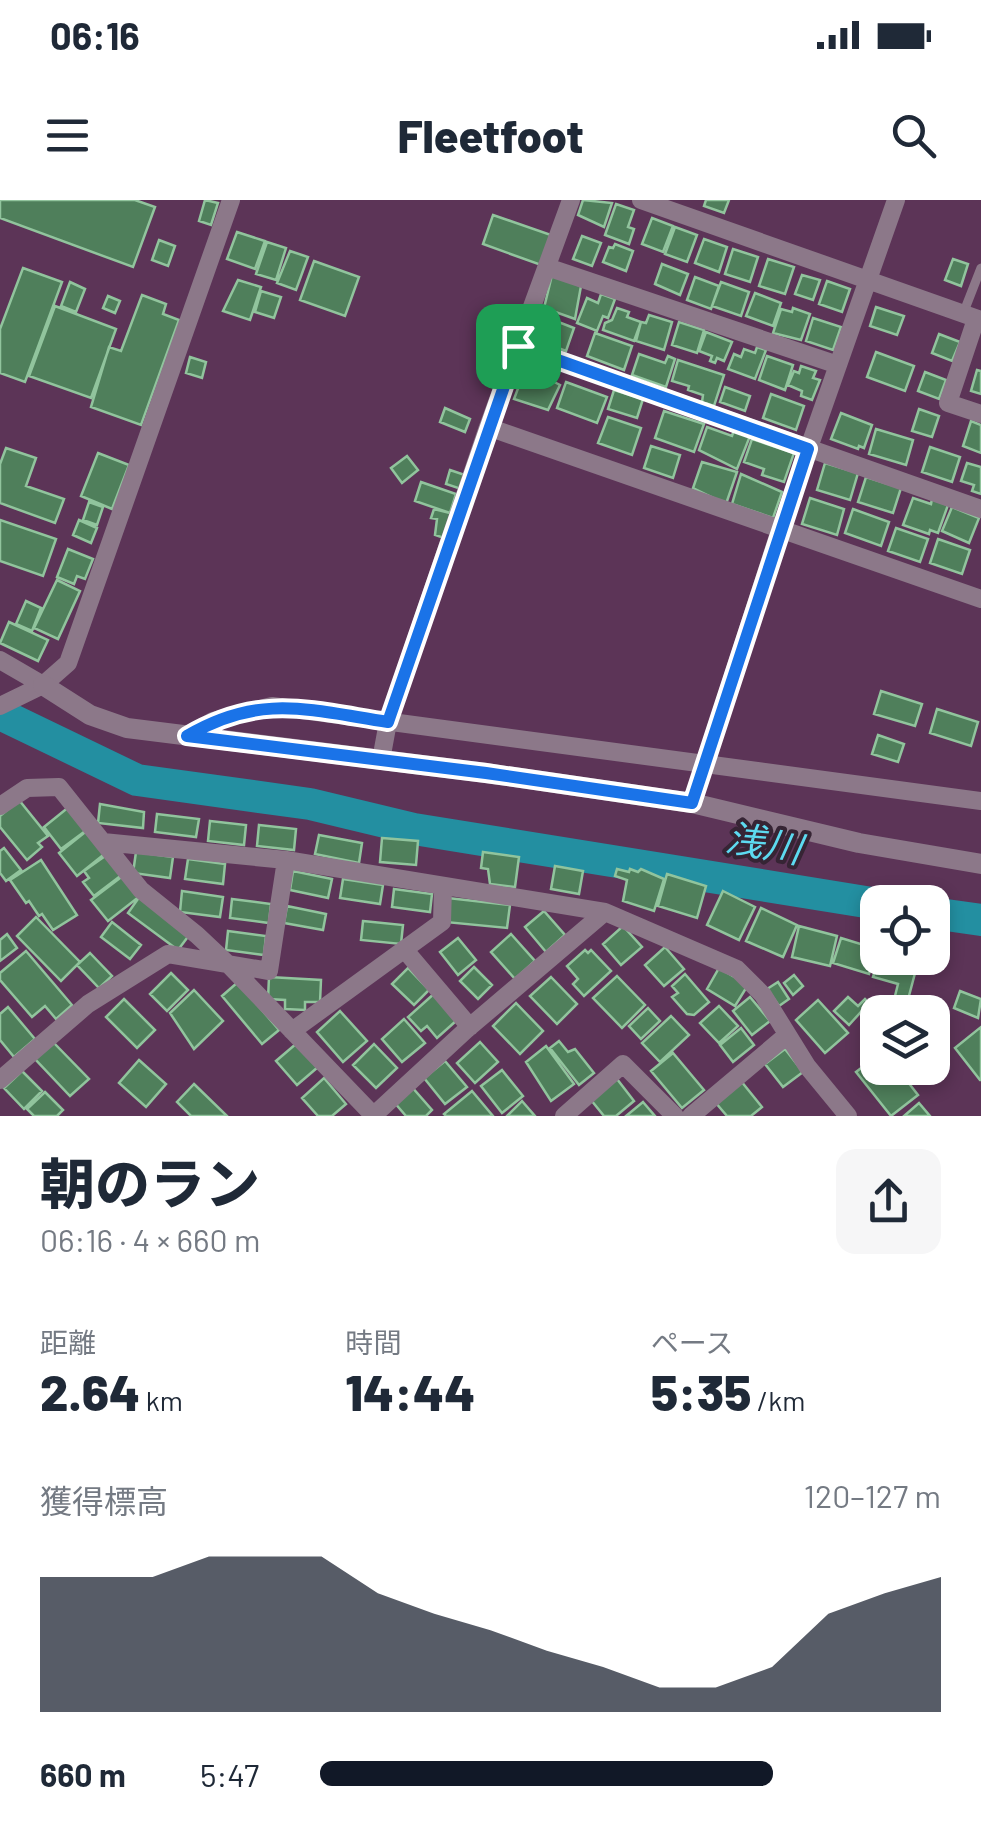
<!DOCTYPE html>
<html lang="ja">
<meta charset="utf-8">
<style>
body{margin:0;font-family:Barlow,"Noto Sans JP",sans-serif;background:#f6f6f7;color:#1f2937;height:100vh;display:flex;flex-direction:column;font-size:38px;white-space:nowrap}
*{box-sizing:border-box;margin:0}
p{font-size:32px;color:#747a83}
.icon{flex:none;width:55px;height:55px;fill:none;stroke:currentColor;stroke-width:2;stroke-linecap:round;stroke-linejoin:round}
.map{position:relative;height:916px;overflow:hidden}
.panel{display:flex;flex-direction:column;background:#fff;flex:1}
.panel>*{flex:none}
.tools{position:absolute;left:860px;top:685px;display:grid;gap:20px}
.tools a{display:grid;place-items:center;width:90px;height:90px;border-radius:20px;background:#fff;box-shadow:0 5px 15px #0003;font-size:50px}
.pin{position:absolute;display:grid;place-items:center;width:85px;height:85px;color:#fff;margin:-42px;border-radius:20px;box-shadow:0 5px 15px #0006}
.round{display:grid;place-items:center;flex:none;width:105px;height:105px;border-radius:20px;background:#f6f6f7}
.headline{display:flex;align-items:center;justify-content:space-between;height:170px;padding:0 40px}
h1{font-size:55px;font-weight:800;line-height:75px}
.metrics{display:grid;grid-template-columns:repeat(3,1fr);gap:15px;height:170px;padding:10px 40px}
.metrics div{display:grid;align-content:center}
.metrics b{font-size:50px;font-weight:800}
.metrics small{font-size:28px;font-weight:400}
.metrics p{font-size:28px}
.chart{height:280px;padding:20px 40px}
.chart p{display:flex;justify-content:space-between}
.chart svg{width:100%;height:180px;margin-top:10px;fill:#111827;opacity:.7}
ul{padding:0 40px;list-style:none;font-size:32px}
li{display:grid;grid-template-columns:160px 120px 1fr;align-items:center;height:75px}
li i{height:25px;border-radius:12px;background:#111827}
.status{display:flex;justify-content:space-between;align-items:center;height:70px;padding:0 50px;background:#fff;direction:ltr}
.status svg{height:28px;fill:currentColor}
header{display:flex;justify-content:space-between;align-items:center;height:130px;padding:0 40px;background:#fff;font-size:45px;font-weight:800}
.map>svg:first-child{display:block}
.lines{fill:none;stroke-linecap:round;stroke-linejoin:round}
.river{stroke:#238fa1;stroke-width:32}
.building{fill:#4f7f5b;stroke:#91c49d;stroke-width:2.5}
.service{stroke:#8c7889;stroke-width:9}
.minor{stroke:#8c7889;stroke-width:18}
.tertiary{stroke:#8c7889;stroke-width:20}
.route-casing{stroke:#fff;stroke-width:20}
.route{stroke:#1a73e8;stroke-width:12}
.labels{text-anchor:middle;stroke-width:8;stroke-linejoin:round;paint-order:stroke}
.water-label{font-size:38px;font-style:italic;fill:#5ddaf0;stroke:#362434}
</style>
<div class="status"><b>06:16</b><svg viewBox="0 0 49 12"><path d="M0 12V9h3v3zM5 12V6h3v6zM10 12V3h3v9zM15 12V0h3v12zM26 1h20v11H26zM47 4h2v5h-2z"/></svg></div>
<header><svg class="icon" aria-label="menu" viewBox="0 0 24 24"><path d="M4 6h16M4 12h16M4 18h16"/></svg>Fleetfoot<svg class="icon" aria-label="search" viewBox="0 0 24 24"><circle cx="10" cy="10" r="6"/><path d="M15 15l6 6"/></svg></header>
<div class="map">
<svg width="981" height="916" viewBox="0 0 981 916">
<rect width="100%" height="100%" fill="#5c3457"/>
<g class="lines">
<path class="river" d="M0,514l137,66 173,24 104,25 464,75
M932,713l49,7"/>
</g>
<path class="building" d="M0,0h135l20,7 -22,60 -133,-49z
M205,0l13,3 -7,22 -12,-4z
M583,0l29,3 -8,24 -26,-12z
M706,0h23l-5,13 -20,-7z
M616,4l18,6 -6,17 6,2 -5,15 -24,-9z
M493,15l58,20 -10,30 -58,-21z
M652,18l21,8 -10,26 -21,-8z
M675,27l22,8 -10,27 -22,-8z
M237,32l28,9 -10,28 -28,-10z
M582,36l19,7 -9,23 -19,-7z
M704,39l23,8 -8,25 -24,-9z
M159,40l16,6 -7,20 -16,-6z
M267,42l19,6 -10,32 -20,-6z
M615,44l18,7 -7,20 -23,-9 6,-15 4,1z
M733,49l25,8 -8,25 -25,-8z
M290,51l18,6 -12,33 -19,-7z
M768,59l26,8 -9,27 -26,-8z
M953,59l15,5 -7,22 -16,-6z
M314,61l45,16 -14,39 -45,-16z
M662,64l26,10 -8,21 -25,-11z
M23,68l39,14 -37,100 -25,-9v-44z
M552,75l29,11 -6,33 -31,-11z
M802,75l18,5 -7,20 -18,-6z
M695,77l24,9 -8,23 -24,-9z
M238,80l23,7 -11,33 -27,-9z
M827,81l23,8 -8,23 -23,-8z
M70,82l15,7 -9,23 -15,-6z
M721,82l28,10 -8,24 -29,-10z
M261,91l20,6 -7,21 -19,-6z
M755,93l26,10 -8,23 -27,-10z
M601,94l14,5 -7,19 -5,-2 -6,15 -20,-8 10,-25 11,5z
M142,95l24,9 -3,10 16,6 -38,105 -50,-18 18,-60 12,4z
M108,96l12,5 -5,12 -12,-5z
M55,106l61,23 -25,69 -62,-22z
M876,107l28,9 -7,19 -27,-9z
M488,108l22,7 -3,12 -23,-7z
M617,108l12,4 -2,5 14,5 -7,19 -31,-11 2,-7 7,-3z
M793,108l17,6 -9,26 -28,-7 8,-24 11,3z
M649,115l23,7 -8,28 -28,-9 5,-19 5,1z
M543,116l31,12 -8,23 -31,-12z
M813,118l28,9 -8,23 -27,-9z
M679,122l25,8 -7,23 -25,-8z
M706,132l26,10 -8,19 -7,-3 -2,5 -5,-2 2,-5 -13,-5z
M595,133l37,13 -8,24 -37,-14z
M939,134l21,8 -8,19 -20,-8z
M757,147l9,3 -11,29 -27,-10 6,-15 7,3 3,-8 11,4z
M876,152l38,14 -9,25 -38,-14z
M639,154l26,9 3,-7 7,3 -9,28 -34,-12z
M767,156l26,9 -8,25 -26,-10z
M190,157l16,5 -4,16 -16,-5z
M678,160l46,15 -10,31 -12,-4 1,-7 -15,-5 1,-4 -17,-5z
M801,166l15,5 -3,7 7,2 -8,20 -11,-4 1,-5 -14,-6 6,-14 5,2z
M977,170l4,1v23l-10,-3z
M925,172l21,8 -7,19 -21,-8z
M539,174l21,11 -12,25 -34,-11 8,-21 13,5z
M566,182l41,15 -10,26 -40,-15z
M725,187l25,9 -5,15 -25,-9z
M614,190l29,9 -6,19 -29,-9z
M771,194l33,12 -8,24 -33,-12z
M445,208l25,11 -5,13 -25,-10z
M919,209l20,7 -7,21 -20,-6z
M664,211l40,13 -10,28 -39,-14z
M841,213l31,12 -8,23 -5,-2 -1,3 -27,-10z
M608,217l33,11 -9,27 -34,-12z
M971,221l10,4v28l-18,-7z
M707,227l25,9 2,-6 16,6 -13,33 -38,-19z
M876,229l37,11 -7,25 -37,-11z
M752,239l42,14 -10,29 -22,-7 2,-6 -20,-7z
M651,246l29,9 -7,23 -29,-10z
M930,247l30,10 -8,25 -30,-10z
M6,248l30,10 -10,28 38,13 -9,24 -55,-20v-39z
M98,253l31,12 -17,44 -31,-13z
M407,256l11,14 -16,13 -11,-15z
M702,262l35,10 -11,32 -33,-16z
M825,263l33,10 -8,27 -33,-10z
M967,263l14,4v27l-9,-3 2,-6 -13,-4z
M450,270l15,5 -4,14 -15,-5z
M741,274l41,18 -9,26 -41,-14z
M866,277l35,11 -8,25 -35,-11z
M421,282l35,12 -6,19 -35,-12z
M810,298l34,11 -7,26 -35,-11z
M913,298l18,6 1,-5 16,6 -10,28 -8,-3 -1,4 -26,-9z
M89,302l14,5 -6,18 -14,-5z
M952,307l27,11 -10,25 -27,-12z
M434,309l20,5 -10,24 -9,-3 2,-16 -6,-1z
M853,309l36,13 -8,24 -36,-13z
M0,320l56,19 -13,37 -43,-15z
M79,320l18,8 -6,15 -18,-8z
M896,328l32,11 -8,23 -32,-11z
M938,339l32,11 -8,24 -32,-11z
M68,349l25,10 -8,20 -8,-3 -3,8 -17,-7z
M57,380l23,11 -22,48 -24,-11z
M26,401l15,7 -9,23 -16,-7z
M9,422l39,18 -10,21 -38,-18z
M881,491l41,13 -7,22 -41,-12z
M937,509l41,13 -7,24 -41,-13z
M878,535l26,9 -6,18 -26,-8z
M19,600l29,36 -10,7 4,4 -15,13 -27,-33v-11z
M100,604l44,8 -1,16 -45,-5z
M70,606l18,23 -27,20 -17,-22z
M157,614l42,5 -3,18 -41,-5z
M210,621l36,4 -2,20 -36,-4z
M259,625l37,4 -2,21 -37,-4z
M89,629l18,23 -30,24 -18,-23z
M319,635l43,8 -3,20 -44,-9z
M382,638l36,3 -2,24 -36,-3z
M4,648l17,22 -15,11 -6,-8v-22z
M136,652l37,5 -3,21 -37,-5z
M483,652l36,5 -4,30 -25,-3 -2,-15 -7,-1z
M108,654l15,20 -29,22 -11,-14 6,-4 -5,-7z
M188,659l37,5 -2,20 -38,-5z
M41,660l36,55 -24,15 -11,-16 -3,2 -10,-15 -3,2 -16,-23z
M555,666l28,5 -4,23 -28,-5z
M617,669l12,3 1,-3 8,3 3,-3 23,10 -10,32 -31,-10 4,-21 -12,-4z
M293,671l39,8 -4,19 -38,-8z
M667,674l39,12 -9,32 -39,-12z
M124,675l16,21 -32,25 -17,-21z
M343,679l40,6 -3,19 -40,-6z
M394,689l38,5 -2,18 -38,-5z
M182,691l41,6 -3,20 -40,-5z
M723,691l32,16 -16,33 -32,-15z
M140,696l50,38 -12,16 -50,-37z
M448,698l62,7 -3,23 -62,-6z
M232,699l39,5 -2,19 -39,-5z
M287,706l39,8 -3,16 -39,-7z
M761,708l36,17 -14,32 -37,-16z
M544,711l21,24 -19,17 -21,-25z
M36,717l44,45 -19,19 -44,-45z
M363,721l40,4 -2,19 -40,-4z
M112,722l29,23 -11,14 -29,-22z
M623,726l19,21 -21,18 -18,-21z
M799,726l38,10 -7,30 -38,-9z
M228,731l38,5 -2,19 -38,-5z
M7,734l10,14 -17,13v-21z
M511,734l24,27 -20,18 -24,-27z
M458,738l18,22 -18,15 -18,-23z
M841,738l36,11 -8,25 -36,-11z
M665,747l19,22 -20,17 -19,-21z
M585,750l3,3 3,-3 20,21 -27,25 -11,-12 5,-5 -11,-13z
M26,751l46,54 -16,14 -11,-13 -13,11 -32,-37v-7z
M90,753l22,23 -13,12 -22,-23z
M879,758h24l15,4 -12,45 -13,-3 5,-20 -25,-7z
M474,767l18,18 -14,14 -18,-18z
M408,768l21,22 -15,15 -22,-21z
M719,768l29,17 -13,21 -28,-17z
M171,773l17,17 -21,21 -17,-17z
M685,774l24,28 -15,13 -7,-1 -15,-17 6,-4 -6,-7z
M794,775l9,11 -10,9 -9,-12z
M617,776l28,29 -23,23 -29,-30z
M269,777l52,3 -1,22h-15v8l-20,-1v-9l-17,-1z
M551,777l26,27 -20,20 -27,-28z
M238,782l41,48 -17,14 -40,-48z
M778,782l11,17 -10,7 -12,-17z
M194,790l29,31 -29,28 -24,-36z
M960,791l21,8 -3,19 -24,-10z
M436,792l20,29 -19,17 -10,-12 -6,5 -13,-14z
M750,797l20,24 -18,14 -19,-24z
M848,797l10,9 7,-7 4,4 -20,22 -15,-14z
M124,799l31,31 -18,18 -31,-31z
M818,800l30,33 -23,20 -29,-33z
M516,803l27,28 -23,23 -27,-28z
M719,806l19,20 -19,17 -19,-20z
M8,807l27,32 -21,18 -14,-17v-26z
M648,808l12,13 -19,18 -12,-13z
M340,811l27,30 -24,21 -26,-30z
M671,816l18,19 -29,27 -18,-19z
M404,819l21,24 -23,19 -20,-23z
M981,827v53h-1l-25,-32z
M741,828l13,17 -21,17 -13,-17z
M559,841l9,11 7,-3 19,24 -15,12 -29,-37z
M53,842l36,37 -19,17 -35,-37z
M480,842l18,20 -23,21 -18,-20z
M297,843l21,24 -21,18 -21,-24z
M374,844l23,24 -21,20 -23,-23z
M546,846l28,38 -23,17 -25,-39z
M785,849l18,23 -20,15 -18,-23z
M673,853l31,37 -22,18 -31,-37z
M878,855v13h19l21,27 -27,21 -35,-44z
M139,860l27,24 -20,23 -27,-24z
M445,861l22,26 -22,17 -21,-26z
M502,870l21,26 -21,17 -21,-27z
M22,871l20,20 -18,18 -20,-21z
M324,878l22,26 -14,12h-14l-16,-18z
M617,879l17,22 -18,15h-12l-13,-16z
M741,881l21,26 -11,9h-24l-12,-14z
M194,884l33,32h-36l-14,-14z
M411,886l21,24 -6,6h-20l-13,-15z
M472,891l21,25h-47l-2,-2z
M45,892l18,18 -6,6h-23l-7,-7z
M522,901l13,15h-28z
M643,902l12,14h-29z
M919,903l11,13h-26z"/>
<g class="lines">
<path class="service" d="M963,114l18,-46"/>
<path class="minor" d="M641,0l340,120
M547,67l291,98
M976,119l-28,84 33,11
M518,146l463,163
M488,227l493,172
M0,460l43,25
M0,506l43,-21 25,-22 163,-463
M187,537l26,-16 59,-15 709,95
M381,560l7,-38 100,-295 83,-227
M692,603l88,-273 116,-330
M0,606l27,-18 32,-1 82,103 56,45 33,31 144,150
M103,642l183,18 319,52
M404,749l66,78
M292,831l150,-109 1,-36
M0,880l88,-76 80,-50 101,17 17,-111
M374,915l92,-85 139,-118 132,57 26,26 44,71 41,50
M564,916l59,-52 52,52
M691,916l96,-81"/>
<path class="tertiary" d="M43,485l47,30 37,13 359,45 206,30 167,40 122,21"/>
</g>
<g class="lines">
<g class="route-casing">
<path id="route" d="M518,146l290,103 -116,354 -206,-30 -299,-37c73,-43 122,-26 201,-14z"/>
</g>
<use href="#route" class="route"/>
</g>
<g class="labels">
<g class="water-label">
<text transform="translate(764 644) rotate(10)" y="13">浅川</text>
</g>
</g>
</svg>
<div class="tools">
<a><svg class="icon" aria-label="locate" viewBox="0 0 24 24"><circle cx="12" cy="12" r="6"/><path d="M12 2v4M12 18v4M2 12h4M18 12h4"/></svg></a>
<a><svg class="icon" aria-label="layers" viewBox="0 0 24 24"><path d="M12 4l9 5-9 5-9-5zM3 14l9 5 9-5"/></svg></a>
</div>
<div class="pin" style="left:518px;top:146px;background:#1e9e55"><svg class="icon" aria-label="arrive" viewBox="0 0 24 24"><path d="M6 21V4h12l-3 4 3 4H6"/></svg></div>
</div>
<section class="panel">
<div class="headline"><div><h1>朝のラン</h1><p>06:16 · 4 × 660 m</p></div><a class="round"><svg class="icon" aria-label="share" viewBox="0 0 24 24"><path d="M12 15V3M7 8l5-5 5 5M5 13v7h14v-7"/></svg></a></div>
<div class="metrics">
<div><p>距離</p><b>2.64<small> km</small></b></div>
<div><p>時間</p><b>14:44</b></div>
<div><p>ペース</p><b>5:35<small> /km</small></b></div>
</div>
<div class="chart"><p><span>獲得標高</span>120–127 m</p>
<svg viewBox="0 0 160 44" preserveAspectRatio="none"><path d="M0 44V11L10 11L20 11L30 6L40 6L50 6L60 15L70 20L80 24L90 29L100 33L110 38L120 38L130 33L140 20L150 15L160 11V44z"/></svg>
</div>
<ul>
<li><b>660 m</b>5:47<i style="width:73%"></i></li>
</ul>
</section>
